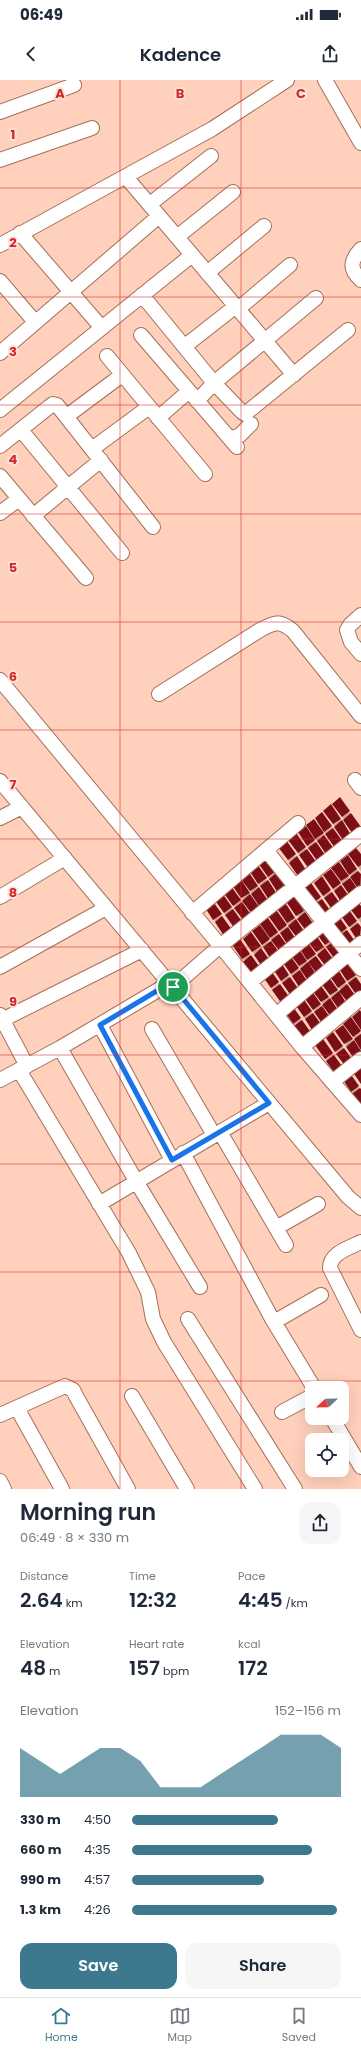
<!DOCTYPE html>
<meta charset="utf-8">
<style>
body{margin:0;font-family:Poppins,sans-serif;background:#f6f6f7;color:#1f2937;height:100vh;display:flex;flex-direction:column;font-size:15px;white-space:nowrap}
*{box-sizing:border-box;margin:0}
p{font-size:13px;color:#747a83}
.icon{flex:none;width:22px;height:22px;fill:none;stroke:currentColor;stroke-width:2;stroke-linecap:round;stroke-linejoin:round}
.map{position:relative;height:1409px;overflow:hidden}
.details{display:flex;flex-direction:column;background:#fff;flex:1}
.details>*{flex:none}
.needle{width:26px;rotate:248deg}
.controls{position:absolute;left:305px;top:1301px;display:grid;gap:8px}
.controls a{display:grid;place-items:center;width:44px;height:44px;border-radius:8px;background:#fff;box-shadow:0 4px 16px #0002;font-size:20px}
.pin{position:absolute;display:grid;place-items:center;width:34px;height:34px;color:#fff;margin:-17px;border:2px solid #fff;border-radius:50%;box-shadow:0 1px 4px #0007}
.round{display:grid;place-items:center;flex:none;width:42px;height:42px;border-radius:12px;background:#f6f6f7}
.head{display:flex;align-items:center;justify-content:space-between;height:68px;padding:0 20px}
h1{font-size:22px;font-weight:600;line-height:30px}
.stats{display:grid;grid-template-columns:repeat(3,1fr);gap:6px;height:68px;padding:4px 20px}
.stats div{display:grid;align-content:center}
.stats b{font-size:20px;font-weight:600}
.stats small{font-size:11px;font-weight:400}
.stats p{font-size:11px}
.chart{height:112px;padding:8px 20px}
.chart p{display:flex;justify-content:space-between}
.chart svg{width:100%;height:72px;margin-top:4px;fill:#3c798f;opacity:.7}
.action{display:flex;gap:8px;margin-top:auto;padding:8px 20px}
.action a{flex:1;height:46px;border-radius:12px;background:#3c798f;color:#fff;font-size:16px;font-weight:600;line-height:46px;text-align:center}
.action a+a{background:#f6f6f7;color:#1f2937}
ul{padding:0 20px;list-style:none;font-size:13px}
li{display:grid;grid-template-columns:64px 48px 1fr;align-items:center;height:30px}
li i{height:10px;border-radius:5px;background:#3c798f}
.status{display:flex;justify-content:space-between;align-items:center;height:28px;padding:0 20px;background:#fff;direction:ltr}
.status svg{height:11px;fill:currentColor}
header{display:flex;justify-content:space-between;align-items:center;height:52px;padding:0 20px;background:#fff;font-size:18px;font-weight:600}
.tabs{display:flex;justify-content:space-around;align-items:center;height:56px;border-top:1px solid #e0e1e3;background:#fff;font-size:11px;color:#747a83}
.tabs a{display:grid;justify-items:center;gap:2px}
.tabs .current{color:#3c798f}
.map>svg:first-child{display:block}
.shadow{fill:#0003}
.building{fill:#7b0e17}
.lines{fill:none;stroke-linecap:round;stroke-linejoin:round}
.minor-casing{stroke:#a46f58;stroke-width:16}
.minor{stroke:#fff;stroke-width:14}
.route-casing{stroke:#fff;stroke-width:8}
.route{stroke:#1a73e8;stroke-width:5}
.grid{fill:none;stroke:#d62828;stroke-width:1;stroke-opacity:0.55}
.grid-label{font-size:13px;text-anchor:middle;font-weight:bold;fill:#d62828;stroke:#fbe3d9;stroke-width:4;stroke-linejoin:round;paint-order:stroke}
</style>
<div class="status"><b>06:49</b><svg viewBox="0 0 49 12"><path d="M0 12V9h3v3zM5 12V6h3v6zM10 12V3h3v9zM15 12V0h3v12zM26 1h20v11H26zM47 4h2v5h-2z"/></svg></div>
<header><svg class="icon" aria-label="back" viewBox="0 0 24 24"><path d="M15 5l-7 7 7 7"/></svg>Kadence<svg class="icon" aria-label="share" viewBox="0 0 24 24"><path d="M12 15V3M7 8l5-5 5 5M5 13v7h14v-7"/></svg></header>
<div class="map">
<svg width="361" height="1409" viewBox="0 0 361 1409">
<rect width="100%" height="100%" fill="#ffd0bb"/>
<path class="shadow" d="M340,719l21,31 -14,-6 -11,-16z
M331,726l20,29 -16,-8 -8,-12z
M322,733l12,18 4,20 -20,-28z
M305,748l20,29 -16,-9 -8,-11z
M310,750l13,3 1,3 -6,6z
M296,755l11,16 5,22 -20,-29z
M286,762l11,17 -7,4 -8,-12z
M348,776l13,20v15l-17,-25z
M361,776v15l-9,-12z
M266,778l20,30 -5,9 -19,-29z
M339,783l22,33v8l-3,-5 -2,1 5,8v15l-11,-17 -3,2 14,21v15l-20,-31 -4,3 11,17 4,20 -47,-63 6,-5 20,29 6,1 -20,-28 4,-9 20,29 6,2 -20,-29 4,-10 20,30 4,2 -20,-29z
M257,786l19,29 -15,-8 -8,-12z
M244,802l13,4 2,3 -7,5z
M236,809l13,4 2,4 -7,4z
M222,814l20,29 -16,-8 -8,-11z
M227,817l13,3 3,5 -8,2z
M294,818l20,29 21,17 -8,3 -8,-11 -5,-3 12,18 -7,4 -9,-12 -5,-2 12,18 4,20 -19,-28 -5,-3 20,29 -16,-8 -8,-12 -5,-3 13,19 -6,8 -13,-21 -3,2 20,30 -4,9 -23,-33 -3,2 20,29 -16,-8 -8,-12 -20,-17 -9,-12 4,-9 20,29 6,2 -19,-29 4,-9 20,29 5,2 -20,-29 4,-9 11,17 14,14 -21,-29 13,3 11,16 5,3 -20,-29 13,4 11,16 5,2 -21,-29 4,-10 20,29 5,3 -15,-26z
M208,831l13,4 6,24z
M336,890l20,29 -13,-4 -6,-12z
M342,892l13,4 6,10 -11,-2z
M328,897l20,29 -16,-8 -8,-11z
M319,904l20,29 -15,-8 -9,-11z
M311,911l20,29 -15,-7 -9,-12z
M302,918l20,30 -16,-8 -8,-12z
M291,925l20,30 -15,-8 -8,-12z
M351,939l10,15v15l-10,-17z
M343,946l18,27 -14,-6 -8,-11z
M333,953l12,18 4,20 -19,-28z
M323,960l12,18 -8,3 -8,-11z
M349,993l12,18 -7,4 -9,-12z"/>
<path class="building" d="M340,717l10,14 -8,6 -10,-13z
M331,724l10,15 -8,5 -10,-13z
M322,732l10,14 -8,6 -9,-14z
M351,733l10,14 -9,6 -9,-13z
M314,739l10,14 -9,6 -9,-14z
M342,740l9,15 -8,5 -9,-13z
M306,746l9,14 -8,6 -9,-14z
M333,748l10,14 -8,6 -10,-14z
M296,753l10,14 -8,6 -10,-13z
M324,755l10,14 -8,5 -9,-13z
M286,760l10,14 -8,6 -10,-13z
M316,762l10,14 -8,6 -10,-14z
M356,768l5,6v11l-3,2 -10,-13z
M307,769l10,14 -8,6 -10,-14z
M348,775l9,14 -8,6 -9,-14z
M297,776l9,14 -8,6 -9,-13z
M266,777l10,14 -8,6 -10,-14z
M339,782l10,14 -8,5 -10,-13z
M257,784l10,14 -9,6 -9,-14z
M331,789l10,14 -8,6 -10,-14z
M248,791l10,15 -8,5 -10,-13z
M358,791l3,3 -1,17 -10,-14z
M276,793l10,14 -8,6 -9,-14z
M322,796l9,14 -8,6 -9,-13z
M240,798l10,15 -9,5 -9,-13z
M350,798l10,14 -9,5 -9,-13z
M268,800l9,14 -8,6 -9,-14z
M311,803l10,14 -8,6 -10,-14z
M341,805l10,14 -8,6 -9,-14z
M231,806l10,14 -8,6 -10,-14z
M259,807l10,15 -9,5 -9,-13z
M332,812l10,14 -8,6 -10,-14z
M222,813l10,14 -8,6 -10,-14z
M250,814l10,14 -8,6 -10,-13z
M295,816l9,15 -8,5 -9,-13z
M322,819l10,14 -8,6 -10,-14z
M212,820l10,14 -9,6 -9,-14z
M356,820l5,6v11l-3,2 -10,-13z
M242,822l10,14 -8,5 -10,-13z
M286,824l9,14 -8,5 -9,-13z
M347,827l10,14 -8,6 -10,-14z
M233,829l10,14 -8,6 -10,-14z
M277,831l10,14 -8,6 -10,-14z
M305,832l10,14 -8,6 -10,-13z
M337,834l10,14 -8,6 -10,-14z
M222,836l10,14 -8,6 -9,-14z
M268,838l10,14 -8,6 -10,-14z
M296,839l10,15 -8,5 -10,-13z
M358,843l3,4 -2,16 -9,-14z
M260,845l10,14 -8,6 -10,-14z
M323,845l10,14 -8,6 -10,-13z
M288,847l9,14 -8,6 -9,-14z
M347,850l10,14 -8,6 -10,-14z
M251,852l10,14 -9,6 -9,-13z
M314,852l10,15 -8,5 -10,-13z
M279,854l10,14 -8,5 -10,-13z
M240,859l10,15 -8,5 -9,-13z
M306,860l10,14 -9,6 -9,-14z
M271,861l10,14 -9,6 -9,-14z
M334,861l10,14 -8,6 -10,-14z
M297,866l10,15 -8,5 -10,-13z
M261,868l10,14 -8,6 -9,-13z
M325,868l10,14 -8,6 -10,-13z
M289,874l10,14 -8,6 -10,-14z
M251,875l10,14 -8,6 -10,-13z
M316,876l10,14 -8,5 -10,-13z
M280,881l9,14 -8,6 -9,-14z
M346,881l10,14 -9,6 -9,-14z
M308,882l10,15 -9,5 -9,-13z
M269,888l10,14 -8,6 -10,-14z
M337,888l9,14 -8,6 -9,-13z
M300,890l9,14 -8,6 -9,-14z
M328,896l10,14 -8,5 -10,-13z
M290,897l10,14 -8,6 -10,-14z
M356,897l5,7v11l-3,2 -10,-14z
M319,903l10,14 -8,5 -10,-13z
M280,904l10,14 -8,6 -10,-14z
M347,904l10,14 -8,6 -10,-13z
M311,910l10,14 -8,6 -10,-14z
M339,911l9,15 -8,5 -9,-13z
M302,917l10,14 -8,6 -10,-14z
M330,918l10,15 -8,5 -10,-13z
M291,924l10,14 -8,6 -9,-14z
M322,926l10,14 -8,6 -10,-14z
M360,930l1,2v18l-9,-13z
M313,933l10,14 -9,6 -9,-14z
M351,937l10,14 -8,6 -10,-13z
M302,940l10,14 -8,6 -10,-14z
M343,945l10,14 -9,5 -9,-13z
M333,952l10,14 -8,6 -9,-14z
M361,954v16l-7,-11z
M323,959l10,14 -8,6 -10,-14z
M354,960l7,11v5l-6,4 -9,-13z
M344,968l10,14 -8,5 -10,-13z
M334,975l10,14 -8,6 -10,-14z
M361,987v17l-9,-13z
M349,992l10,14 -8,6 -9,-14z
M360,1008l1,1v18l-9,-13z"/>
<g class="lines">
<g class="minor-casing">
<path id="minor" d="M325,0l36,63
M0,32l74,-27
M0,80l92,-32
M126,97l168,198
M150,124l61,-48
M20,153l82,95
M177,157l56,-45
M0,165l212,-116 75,-49
M361,169c-11,12 -12,20 0,31
M207,193l57,-47
M0,201l35,41
M142,215l72,88 28,29 3,2 103,-84
M238,229l52,-44
M141,255l96,112
M185,266l51,-40
M0,273l159,-137
M107,276l98,118
M197,321l17,-18 102,-85
M0,330l192,-155
M67,336l55,-41
M158,338l31,-27
M21,350l101,123
M230,359l10,-4 11,-11
M0,366l49,-39 4,-3 4,1 96,122
M92,369l57,-42
M0,396l86,102
M0,433l19,-14
M33,436l68,-56
M361,535l-11,10 -3,5 4,12 10,12
M0,600l227,274 75,93 59,68
M159,614l101,-64c15,-8 19,-10 33,1l68,85
M355,700l6,8
M0,701l348,416 13,11
M0,738l22,-11
M266,770l95,119
M0,817l65,-39
M192,833l106,-90
M0,887l106,-59
M250,902l111,-89
M173,907l47,-41 141,-112
M0,935l27,51
M276,935l85,-72
M0,941l142,-71
M100,945l72,135
M152,949l62,106
M302,967l59,-49
M60,968l76,133 64,106
M19,990l110,183 19,39 5,27 11,23 91,147
M0,1000l60,-32 110,-65
M332,1002l29,-23
M220,1052l66,113
M183,1073l88,164 43,71
M99,1124l170,-101
M276,1148l42,-24
M361,1162c-12,6 -31,11 -31,26l31,62
M188,1239l107,170
M274,1242l47,-27
M132,1316l55,93
M17,1328l45,81
M282,1332l30,-16
M0,1335l65,-29 8,4 3,6 52,93
M332,1338l29,49
M0,1401l4,8"/>
</g>
<use href="#minor" class="minor"/>
</g>
<g class="lines">
<g class="route-casing">
<path id="route" d="M170,903l99,120 -97,57 -72,-135z"/>
</g>
<use href="#route" class="route"/>
</g>
<path class="grid" d="M120,0v1409M241,0v1409M0,108h361M0,217h361M0,325h361M0,434h361M0,542h361M0,650h361M0,759h361M0,867h361M0,975h361M0,1084h361M0,1192h361M0,1301h361"/>
<g class="grid-label">
<text x="60" y="18">A</text>
<text x="180" y="18">B</text>
<text x="301" y="18">C</text>
<text x="13" y="59">1</text>
<text x="13" y="167">2</text>
<text x="13" y="276">3</text>
<text x="13" y="384">4</text>
<text x="13" y="492">5</text>
<text x="13" y="601">6</text>
<text x="13" y="709">7</text>
<text x="13" y="817">8</text>
<text x="13" y="926">9</text>
</g>
</svg>
<div class="controls">
<a><svg class="needle" viewBox="-14 -14 28 28"><path d="M0-13l5 13h-10z" fill="#e53935"/><path d="M0 13l5-13h-10z" fill="#747a83"/></svg></a>
<a><svg class="icon" aria-label="locate" viewBox="0 0 24 24"><circle cx="12" cy="12" r="6"/><path d="M12 2v4M12 18v4M2 12h4M18 12h4"/></svg></a>
</div>
<div class="pin" style="left:173px;top:907px;background:#1e9e55"><svg class="icon" aria-label="arrive" viewBox="0 0 24 24"><path d="M6 21V4h12l-3 4 3 4H6"/></svg></div>
</div>
<section class="details">
<div class="head"><div><h1>Morning run</h1><p>06:49 · 8 × 330 m</p></div><a class="round"><svg class="icon" aria-label="share" viewBox="0 0 24 24"><path d="M12 15V3M7 8l5-5 5 5M5 13v7h14v-7"/></svg></a></div>
<div class="stats">
<div><p>Distance</p><b>2.64<small> km</small></b></div>
<div><p>Time</p><b>12:32</b></div>
<div><p>Pace</p><b>4:45<small> /km</small></b></div>
</div>
<div class="stats">
<div><p>Elevation</p><b>48<small> m</small></b></div>
<div><p>Heart rate</p><b>157<small> bpm</small></b></div>
<div><p>kcal</p><b>172</b></div>
</div>
<div class="chart"><p><span>Elevation</span>152–156 m</p>
<svg viewBox="0 0 160 44" preserveAspectRatio="none"><path d="M0 44V14L10 22L20 30L30 22L40 14L50 14L60 22L70 38L80 38L90 38L100 30L110 22L120 14L130 6L140 6L150 6L160 14V44z"/></svg>
</div>
<ul>
<li><b>330 m</b>4:50<i style="width:70%"></i></li>
<li><b>660 m</b>4:35<i style="width:86%"></i></li>
<li><b>990 m</b>4:57<i style="width:63%"></i></li>
<li><b>1.3 km</b>4:26<i style="width:98%"></i></li>
</ul>
<div class="action"><a>Save</a><a>Share</a></div>
</section>
<nav class="tabs">
<a class="current"><svg class="icon" aria-label="home" viewBox="0 0 24 24"><path d="M3 11l9-7 9 7M6 9v11h12V9"/></svg>Home</a>
<a><svg class="icon" aria-label="map" viewBox="0 0 24 24"><path d="M3 6l6-2 6 2 6-2v14l-6 2-6-2-6 2zM9 4v14M15 6v14"/></svg>Map</a>
<a><svg class="icon" aria-label="saved" viewBox="0 0 24 24"><path d="M7 4h10v16l-5-4-5 4z"/></svg>Saved</a>
</nav>
